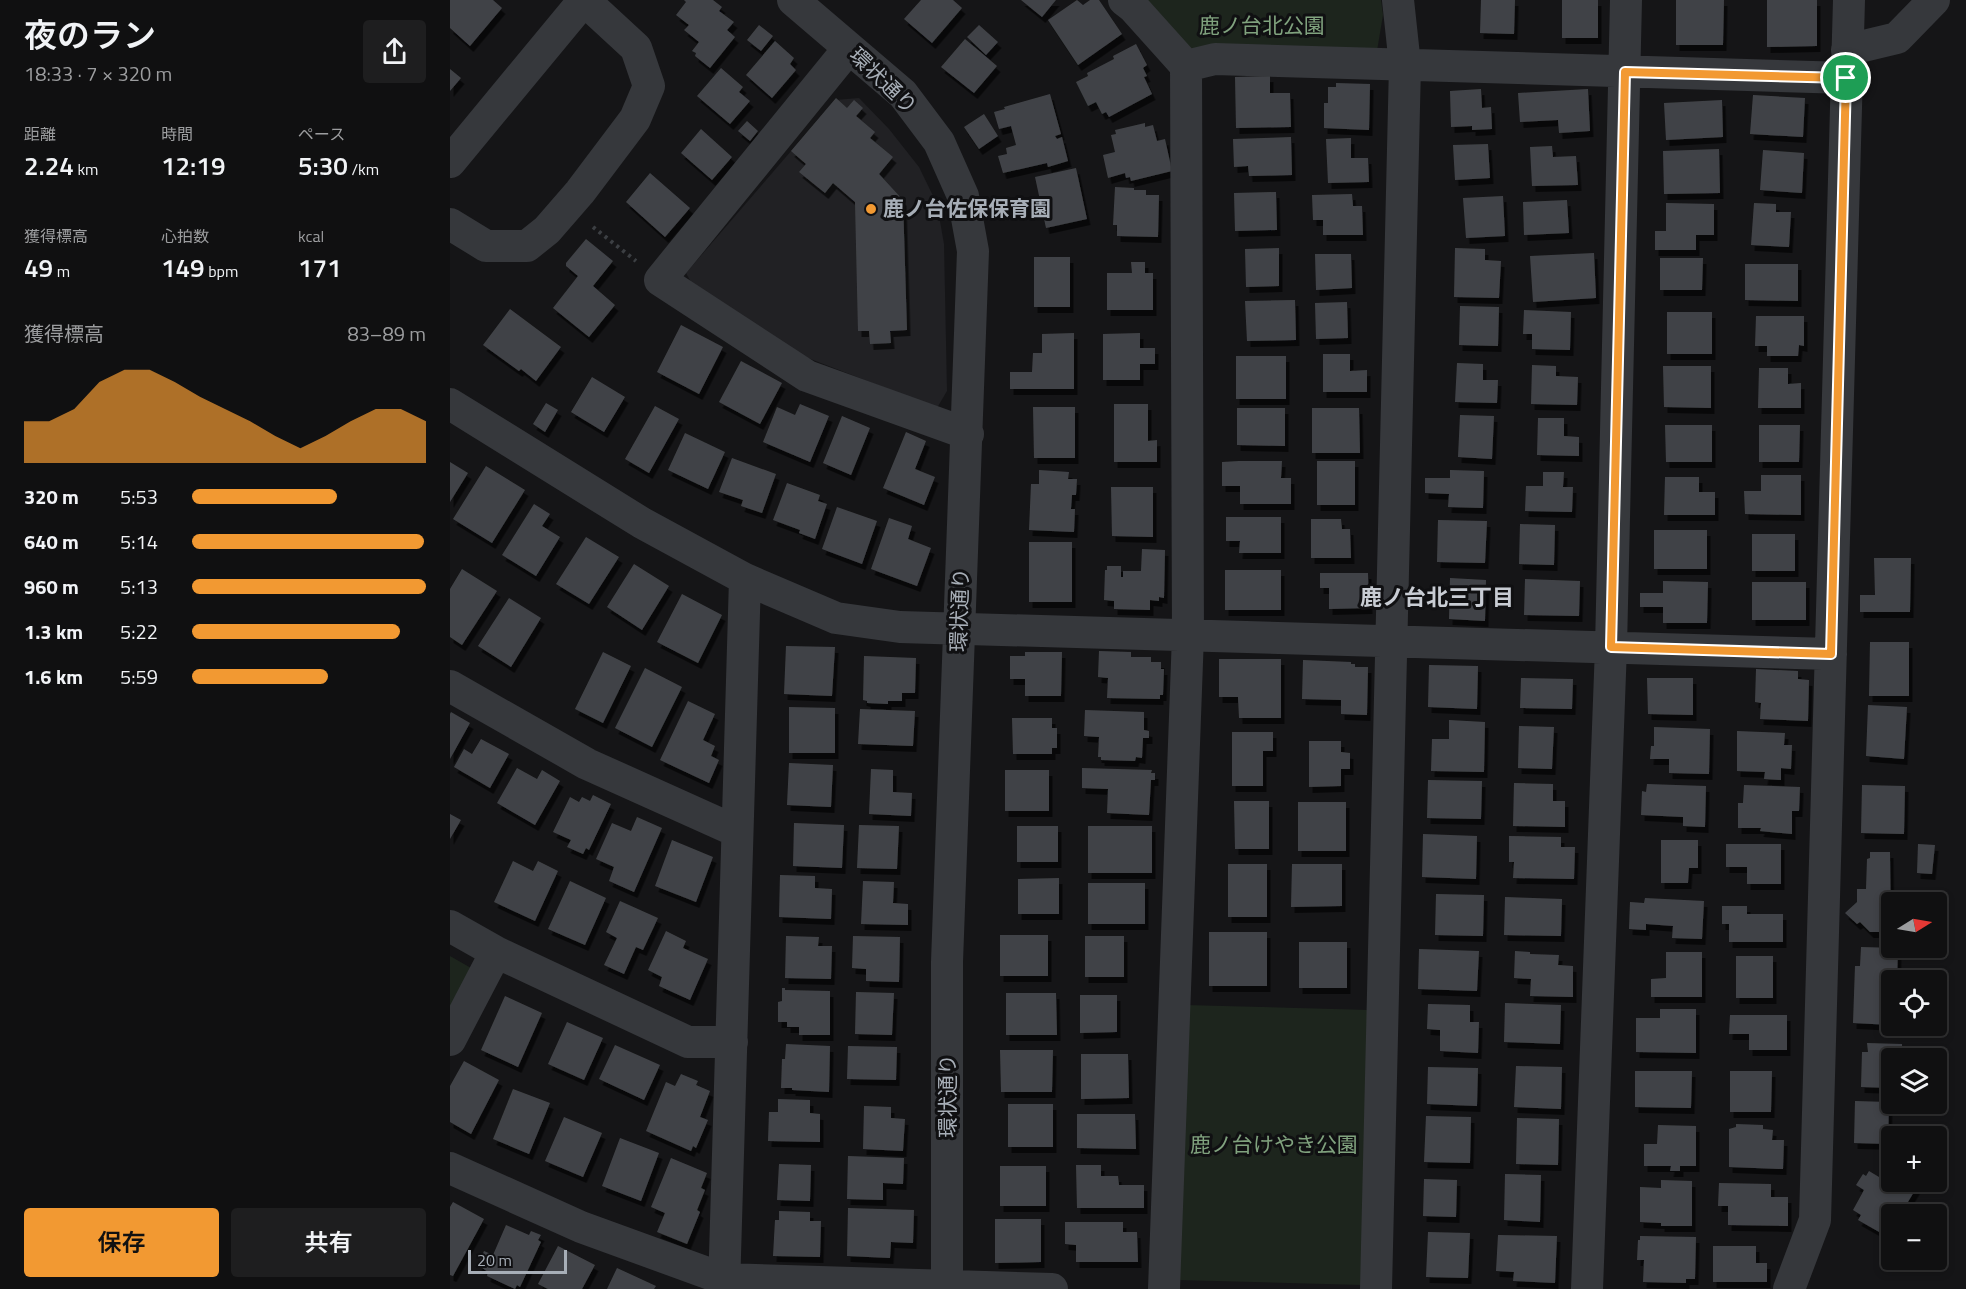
<!DOCTYPE html>
<html lang="ja">
<meta charset="utf-8">
<style>
body{margin:0;font-family:"Titillium Web","Noto Sans JP",sans-serif;background:#1e1e1f;color:#f1f3f6;height:100vh;display:flex;flex-direction:column;font-size:22px;white-space:nowrap}
*{box-sizing:border-box;margin:0}
p{font-size:20px;color:#9c9d9f}
.icon{flex:none;width:33px;height:33px;fill:none;stroke:currentColor;stroke-width:2;stroke-linecap:round;stroke-linejoin:round}
.map{position:relative;flex:1;overflow:hidden}
.drawer{display:flex;flex-direction:column;background:#101011;width:450px}
.drawer>*{flex:none}
.needle{width:39px;rotate:79deg}
.buttons{position:absolute;left:1431px;top:892px;display:grid;gap:12px}
.buttons a{display:grid;place-items:center;width:66px;height:66px;border-radius:6px;background:#101011;box-shadow:0 3px 9px #0003,0 0 0 2px #303031;font-size:30px}
.scale{position:absolute;left:18px;bottom:15px;width:99px;box-sizing:border-box;padding-left:6px;border:3px solid #a7aeb7;border-top:0;font-size:16px;line-height:21px;white-space:nowrap;color:#a7aeb7;-webkit-text-stroke:4px #101012;paint-order:stroke}
.pin{position:absolute;display:grid;place-items:center;width:51px;height:51px;color:#fff;margin:-26px;border:3px solid #fff;border-radius:50%;box-shadow:0 2px 6px #0007}
.round{display:grid;place-items:center;flex:none;width:63px;height:63px;border-radius:6px;background:#1e1e1f}
.headline{display:flex;align-items:center;justify-content:space-between;height:102px;padding:0 24px}
h1{font-size:33px;font-weight:600;line-height:45px}
.metrics{display:grid;grid-template-columns:repeat(3,1fr);gap:9px;height:102px;padding:6px 24px}
.metrics div{display:grid;align-content:center}
.metrics b{font-size:26px;font-weight:600}
.metrics small{font-size:16px;font-weight:400}
.metrics p{font-size:16px}
.chart{height:168px;padding:12px 24px}
.chart p{display:flex;justify-content:space-between}
.chart svg{width:100%;height:108px;margin-top:6px;fill:#f29932;opacity:.7}
.cta{display:flex;gap:12px;margin-top:auto;padding:12px 24px}
.cta a{flex:1;height:69px;border-radius:6px;background:#f29932;color:#111;font-size:24px;font-weight:600;line-height:69px;text-align:center}
.cta a+a{background:#1e1e1f;color:#f1f3f6}
ul{padding:0 24px;list-style:none;font-size:20px}
li{display:grid;grid-template-columns:96px 72px 1fr;align-items:center;height:45px}
li i{height:15px;border-radius:8px;background:#f29932}
main{display:flex;flex:1;min-height:0}
.map>svg:first-child{display:block}
.built{fill:#212124}
.green{fill:#1d251d}
.building{fill:#414347;filter:url(#shadow)}
.lines{fill:none;stroke-linecap:round;stroke-linejoin:round}
.path{stroke:#3c3f43;stroke-width:4;stroke-dasharray:3 4.5;stroke-linecap:butt}
.minor{stroke:#36383c;stroke-width:32}
.route-casing{stroke:#fff;stroke-width:12}
.route{stroke:#f29932;stroke-width:8}
.poi-dot{fill:#f29932;stroke:#101012;stroke-width:2}
.labels{text-anchor:middle;stroke-width:6;stroke-linejoin:round;paint-order:stroke}
.park-label{font-size:21px;fill:#80a27e;stroke:#101012}
.street-label{font-size:21px;fill:#a7aeb7;stroke:#101012}
.poi-label{font-size:21px;font-weight:bold;fill:#a7aeb7;stroke:#101012;text-anchor:start}
.neighbourhood-label{font-size:22px;font-weight:bold;fill:#c8ccd3;stroke:#101012}
</style>
<main>
<section class="drawer">
<div class="headline"><div><h1>夜のラン</h1><p>18:33 · 7 × 320 m</p></div><a class="round"><svg class="icon" aria-label="share" viewBox="0 0 24 24"><path d="M12 15V3M7 8l5-5 5 5M5 13v7h14v-7"/></svg></a></div>
<div class="metrics">
<div><p>距離</p><b>2.24<small> km</small></b></div>
<div><p>時間</p><b>12:19</b></div>
<div><p>ペース</p><b>5:30<small> /km</small></b></div>
</div>
<div class="metrics">
<div><p>獲得標高</p><b>49<small> m</small></b></div>
<div><p>心拍数</p><b>149<small> bpm</small></b></div>
<div><p>kcal</p><b>171</b></div>
</div>
<div class="chart"><p><span>獲得標高</span>83–89 m</p>
<svg viewBox="0 0 160 44" preserveAspectRatio="none"><path d="M0 44V27L10 27L20 22L30 11L40 6L50 6L60 11L70 17L80 22L90 27L100 33L110 38L120 33L130 27L140 22L150 22L160 27V44z"/></svg>
</div>
<ul>
<li><b>320 m</b>5:53<i style="width:62%"></i></li>
<li><b>640 m</b>5:14<i style="width:99%"></i></li>
<li><b>960 m</b>5:13<i style="width:100%"></i></li>
<li><b>1.3 km</b>5:22<i style="width:89%"></i></li>
<li><b>1.6 km</b>5:59<i style="width:58%"></i></li>
</ul>
<div class="cta"><a>保存</a><a>共有</a></div>
</section>
<div class="map">
<svg width="1516" height="1289" viewBox="0 0 1516 1289">
<defs>
<filter id="shadow"><feDropShadow dx="3.5" dy="6" stdDeviation="0" flood-color="#0009"/></filter>
</defs>
<rect width="100%" height="100%" fill="#151517"/>
<path class="built" d="M409,98l30,31 30,38 18,37 7,40 3,147 -10,17 -129,-50 -109,-61 -13,-24 149,-173z"/>
<path class="green" d="M691,0h240l2,15 -6,36 -195,1z
M0,956l21,12 -21,42z
M735,1005l184,5 -7,275 -184,-5z"/>
<path class="building" d="M0,0h43l9,8 -32,38 -20,-18z
M234,0h29l9,7 -3,4 15,11 -7,8 8,7 -25,31 -15,-12 1,-3 -4,-2 7,-9 -15,-12 5,-5 -13,-10 10,-13z
M471,0h32l9,8 -30,35 -28,-24z
M571,0h35l-14,17z
M627,0l6,5 7,-5h9l23,34 -44,31 -30,-45z
M1031,0h34l-1,34 -34,-1z
M1112,0h36v38h-36z
M1226,0h48l-1,45h-47z
M1317,0h50v46l-50,1z
M309,25l14,11 -12,15 -14,-11z
M529,25l19,17 -12,13 -19,-18z
M515,39l32,27 -23,27 -33,-26z
M325,41l19,17 -4,6 6,6 -24,28 -26,-23z
M686,44l11,21 -4,3 4,8 -3,1 8,17 -43,23 -3,-5 -4,2 -6,-12 -8,4 -12,-24 12,-6 -1,-3 27,-14 -1,-3z
M271,68l22,19 -4,5 11,9 -20,23 -33,-28z
M0,69l11,9 -11,13z
M820,76v17h20l1,34 -55,1 -1,-51z
M886,83l34,1 -1,46 -45,-2v-25h4v-16h8z
M1031,89l1,19 9,-1 1,22 -20,1v-4l-21,1 -1,-36z
M1138,89l2,42 -31,2 -1,-13 -38,2 -2,-29z
M600,94l11,40 -6,2 2,3 5,-2 6,24 -20,6 -1,-4 -44,10 -5,-17 9,-2 -1,-6 10,-3 -5,-19 -12,3 -5,-17 11,-3 -1,-2z
M1303,95l52,3 -2,39 -53,-3z
M386,98l11,10 7,-8 9,8 -7,8 19,16 -5,6 23,19 -14,17 24,26 4,130 -17,1 1,12 -21,1 -1,-13h-11l-3,-129 -22,-19 -8,10 -26,-21 7,-8 -15,-13z
M1272,100l1,37 -57,3 -2,-37z
M534,114l14,22 -19,13 -15,-22z
M297,121l11,10 -8,10 -12,-10z
M695,123v4l8,-2 4,16 8,-2 7,32 -41,10 -1,-4 -4,1 -1,-5 -17,5 -5,-23 12,-3 -4,-17 5,-1 -1,-4z
M251,129l31,28 -20,23 -31,-27z
M841,137l1,38 -43,1 -1,-10 -14,1 -1,-28z
M901,138v20h17l1,24 -41,1 -2,-44z
M1038,144l2,34 -35,2 -2,-35z
M1102,146l1,11 23,-1 2,29 -46,1 -2,-39z
M1269,149l1,44 -56,1 -1,-43z
M1313,150l41,3 -2,40 -42,-3z
M626,168l11,51 -41,9 -11,-51z
M200,173l40,35 -25,29 -39,-35z
M665,187l19,1v2h12v5h13l-1,42 -41,-1v-11h-4z
M826,192l1,38 -42,1 -1,-38z
M902,194l1,12h9l1,29h-40v-15h-10l-1,-25z
M1053,196l2,40 -39,2 -3,-40z
M1117,200l2,33 -45,2 -1,-33z
M1216,203l48,1v31h-18v15h-41v-19h11z
M1304,203l22,1v8h15l-2,35 -38,-2z
M136,239l27,22 -20,25 22,19 -26,32 -36,-29 25,-32 -12,-10v-3z
M829,248v38l-33,1 -1,-38z
M1005,248l30,1v11l16,1 -2,37 -45,-1z
M1144,253l2,45 -63,4 -3,-46z
M865,254h36l1,34 -36,2z
M584,257h36v50h-36z
M1210,258h43l-1,32h-42z
M681,262h14v11h8v37h-46v-37h25z
M1295,264h53v37l-53,-1z
M845,300l1,40 -49,1 -2,-40z
M897,302l1,36 -32,1 -1,-36z
M1010,306l39,1 -1,39 -39,-1z
M60,309l51,38 -25,34 -15,-12 -2,2 -36,-26z
M1074,310l47,2 -1,38 -38,-1v-15h-9z
M1217,312h45v42h-45z
M1306,316h48v30l-5,-1 -1,11h-31v-10h-12z
M231,325l42,22 -24,47 -42,-22z
M624,333v56h-64v-17h22l1,-19h9v-19z
M690,333v15h15v16h-15v16h-37v-46z
M873,354h27v17l17,-1v22h-44z
M786,356h50v43h-50z
M291,361l41,22 -22,41 -41,-22z
M1007,363l26,1v16h15l-1,23 -42,-1z
M1082,365l24,1v10l22,1 -1,28 -46,-1z
M1213,366h48v42l-47,-1z
M1309,368h29v16l13,-1v25h-43z
M142,377l33,20 -21,35 -33,-20z
M96,403l12,7 -13,22 -12,-8z
M350,404l29,12 -19,46 -47,-20 14,-35 18,8z
M664,404h34v37l9,-1v22h-43z
M205,406l24,13 -30,54 -24,-14z
M583,407h42v51h-41z
M787,408h48v38l-48,-1z
M862,408h47l1,45h-48z
M1010,415l34,1 -2,43 -34,-2z
M392,416l28,12 -19,47 -28,-12z
M1088,418h26v18l15,1v19l-42,-1z
M1215,425h47v37h-46z
M1309,425h41l-1,37h-40z
M456,432l20,9 -11,28 20,8 -11,28 -41,-17z
M235,433l40,19 -17,37 -40,-19z
M282,458l44,16 -14,39 -21,-7 2,-6 -24,-8z
M789,461h43l-1,17h10v26h-51v-18h-18v-24z
M867,461h38v44h-38z
M0,462l18,11 -18,29z
M36,466l39,24 -33,53 -39,-24z
M589,470l30,2 -1,7h9l-1,16h-4l-1,14h4l-1,23 -45,-2 2,-46h8z
M1000,470l34,1 -1,37 -35,-1 1,-13 -24,-1v-15h25z
M1093,472h21l-1,15h10l-1,25 -47,-1 1,-25h17z
M1311,475h40v40l-56,-1 -1,-23h17z
M1215,477h34v15h16v23h-51z
M337,483l33,12 -2,6 9,3 -12,35 -16,-6 1,-3 -27,-10z
M661,487h42v50l-41,-1z
M84,504l16,10 -8,12 18,11 -24,39 -34,-21z
M387,507l40,14 -15,43 -40,-15z
M776,517h55v36h-42l1,-12h-14z
M439,518l23,8 -4,13 23,9 -14,38 -46,-17z
M861,519h30l1,10h8l1,29h-40z
M988,520l49,1 -2,42 -48,-1z
M1070,524l35,1 -1,40 -35,-1z
M1204,530h53v39h-53z
M1302,534h43v37h-43z
M136,537l33,20 -30,47 -33,-20z
M579,542h43v60h-43z
M692,549l23,1 -1,48 -5,-1v4l-9,-1v10l-36,-1v-8l-10,-1 1,-30h2v-4h14v11h2v-6h18z
M1424,558h37l-1,54h-50v-17h15z
M184,564l35,22 -27,44 -35,-23z
M12,569l35,22 -35,54 -12,-8v-48z
M775,570h56v40h-56z
M870,573h48l1,35 -40,1v-21h-9z
M1000,578l36,2 -1,41 -36,-2z
M1075,579l55,2 -1,35 -55,-1z
M1213,581l45,1 -1,41h-44v-16h-23v-14h23z
M1302,582h54v38h-54z
M232,594l40,21 -24,48 -41,-21z
M59,598l32,20 -30,49 -33,-21z
M1420,642h39v54h-40z
M336,646l49,1 -3,49 -48,-2z
M649,651l32,1v5h20v5h10v7h3l-1,26h-3v4l-53,-1 1,-20 -10,-1z
M153,652l28,14 -28,57 -28,-14z
M575,652h37l-1,44h-36v-17h-15v-23h15z
M414,656l52,2 -1,35h-13v8h-14v3l-21,-1v-2l-4,-1z
M769,659h62v59h-42l-1,-21h-19z
M853,660l48,2v2h4v3h13l-1,48 -26,-1v-14l-39,-1z
M979,665l49,1 -1,43 -49,-2z
M195,668l37,19 -30,60 -37,-19z
M1306,669l42,2v8l11,1 -1,41 -48,-2 1,-16 -6,-1z
M1071,678l52,1 -1,30 -52,-1z
M1197,678h46v37l-45,-1z
M238,701l27,13 -12,26 12,6 -4,10 8,4 -10,23 -49,-23z
M1418,705l39,2 -3,52 -38,-3z
M339,707l46,1v45h-46z
M410,709l55,2 -2,35 -55,-2z
M635,710l59,2v18l5,1v7h-6l-1,20 -6,-1 -1,4 -34,-1v-3h-3l1,-20 -15,-1z
M1,712l19,11 -20,36v-45z
M562,718h40v10h5v20h-5v6h-39z
M999,720l36,2 -1,50 -53,-1 1,-32h17z
M1069,726l35,1 -2,42 -34,-1z
M1204,727l56,2 -1,45 -40,-1v-14h-19l1,-13h3z
M1287,731l48,2 -1,12h8l-1,24 -10,-1v12l-17,-1 1,-7 -28,-1z
M782,732h41v19h-10v35h-31z
M31,739l28,15 -19,34 -36,-21 10,-18 8,5z
M859,741h32v11l9,1v16h-9v17l-32,1z
M339,763l44,2 -2,42 -44,-2z
M67,768l20,11 5,-9 18,11 -25,44 -38,-22z
M632,768l70,2 -1,3h4v7h-4l-2,35 -42,-2 1,-24 -26,-1z
M421,769l22,1v22l19,1 -1,23 -42,-2z
M555,770h44v41h-44z
M978,780l54,1 -1,38 -54,-1z
M1064,783l39,1v17h12v26l-52,-1z
M1197,784l59,2 -1,41 -22,-1v-9l-42,-2 1,-24 4,1z
M1294,785l56,2 -1,24h-7v23l-32,-3 1,-3h-23v-25h5z
M1412,785l43,1 -1,48 -43,-1z
M143,795l18,9 -22,46 -3,-2 -3,6 -16,-7 4,-7 -18,-8 17,-35 9,5 3,-5 8,4z
M784,801h35v48h-34z
M848,802h48v49h-48z
M0,814l11,6 -11,19z
M187,817l25,11 -28,64 -25,-11 5,-14 -18,-8 16,-36 19,8z
M344,823l50,2 -2,43 -49,-2z
M409,825l40,1 -2,43 -40,-1z
M567,826h41v36h-41z
M638,826h64v47h-64z
M973,834l54,2 -1,43 -54,-2z
M1059,836l52,1v10h14l-1,32 -61,-1 1,-16h-5z
M222,840l41,17 -17,45 -41,-16z
M1211,840h37v28h-9l-1,15h-27z
M1276,844h55v40h-34v-17h-21z
M1468,844l17,1 -3,29 -15,-1z
M1420,852h20l1,80h-21l-10,-10 -3,2 -12,-11 12,-11v-13h9l1,-30 3,-1z
M63,861l20,10 5,-10 20,10 -23,50 -41,-19z
M778,864h39v53h-39z
M842,864h50v42l-51,1z
M330,875l35,1v12l17,1 -1,30 -52,-2z
M609,878v36h-41v-35z
M120,881l36,17 -21,47 -37,-16z
M413,881l31,1 -1,21 15,1v21l-47,-1z
M638,883h57v41h-57z
M986,894l48,1 -1,41 -48,-1z
M1055,897l57,2 -1,37 -57,-1z
M1195,898l59,3 -2,38 -30,-1 1,-12 -27,-2v6l-17,-1 1,-27 14,1z
M170,901l38,17 -15,32 -7,-3 -12,27 -20,-9 13,-27 -11,-6z
M1272,906h25v8h36v28h-54v-18h-7z
M216,931l20,10 -3,7 25,11 -18,41 -31,-14 3,-9 -14,-7z
M759,932h58v54h-58z
M550,935h48v41h-48z
M336,936l33,1 -1,9h14l-1,33 -46,-1z
M403,936l47,1 -1,45 -33,-1v-12l-14,-1z
M635,936h39v41h-39z
M849,942h48v46h-48z
M1411,947l37,1 -1,33h-5v44l-39,-2 2,-57h5z
M969,949l60,2 -2,40 -59,-2z
M1065,951l15,1v2l29,1 -1,10 15,1v31l-43,-1 1,-17 -17,-1z
M1216,952h36v45h-51v-18l15,-1z
M1286,956h37v42h-37z
M332,988h3v2l45,1v44h-31v-8h-12v-5h-9v-20l4,-1z
M406,992l38,1 -2,42 -37,-1z
M556,993h50l1,42h-51z
M630,995h37v37l-37,1z
M55,996l37,17 -24,54 -37,-17z
M1055,1003l56,2 -1,39 -56,-2z
M978,1004l42,1v17h9l-1,31 -38,-2v-21l-13,-1z
M1210,1009h36v44l-60,-1v-34h24z
M1280,1015h57v35h-38v-16h-20z
M117,1022l36,16 -19,42 -36,-16z
M1417,1043l35,1v15h-10v29l-31,-1 1,-35h6z
M336,1044l44,2 -1,46 -37,-2v-2h-11l1,-29h3z
M165,1045l45,20 -16,35 -45,-21z
M398,1046l49,1 -1,33 -49,-1z
M550,1050h53l-1,42h-51z
M631,1054h47l1,44 -48,1z
M14,1061l35,19 -28,54 -21,-12v-36z
M1066,1066l46,1 -1,42 -47,-2z
M978,1067l50,1 -1,38 -50,-2z
M1185,1071h57l-1,37 -56,-1z
M1280,1071h42l-1,41h-41z
M231,1074l17,7 -2,4 14,6 -10,26 8,3 -12,28 -3,-2 -2,5 -45,-20 20,-49 9,4z
M63,1089l37,14 -21,51 -36,-15z
M328,1099l32,1v13l10,1v28l-52,-1 1,-29h9z
M1405,1101l34,1 -1,42 -34,-1z
M558,1104h45v43h-45z
M414,1106l27,1v11l14,1 -2,32 -40,-2z
M627,1114h58l1,35 -59,-1z
M976,1116l45,1 -1,46 -46,-1z
M114,1117l38,16 -19,44 -38,-16z
M1067,1118l42,1 -1,46 -42,-1z
M1286,1124l27,1v4l10,1 -1,10h12l-1,29 -54,-2v-38l7,-2z
M1208,1125l38,1v40h-16v5h-10l1,-5h-27v-22h13z
M170,1138l39,15 -18,48 -39,-15z
M398,1156l56,2 -1,26 -20,-1v17l-36,-1z
M221,1158l36,15 -6,15 4,2 -8,20 3,2 -13,32 -30,-12 8,-19 -14,-6z
M329,1164l32,1 -1,36 -33,-1z
M626,1165h25v11h17l1,9h25v23h-67z
M550,1166h46v40h-46z
M1419,1171l25,15 2,-4 7,3 1,-3h4l9,5 -17,28h-8l-4,10 4,2v7l-2,-1 -2,4 -30,-17 3,-5 -8,-5 11,-20 -8,-5 7,-11 3,2z
M1055,1174l36,1 -1,47 -36,-2z
M974,1179l33,1 -1,37 -33,-1z
M1211,1180l31,1v45h-31v-3l-21,-1v-35l21,1z
M1269,1183l52,1v13h17v29l-60,-1v-19h-10z
M3,1202l31,17 -31,57 -3,-1v-68z
M398,1208l66,2 -1,33 -22,-1 -1,16 -43,-2z
M329,1211l31,1v9h11l-1,36 -47,-1 2,-36h4z
M545,1219h46v43l-46,1z
M615,1222h58v10h14l1,30h-62v-17l-11,-1z
M56,1225l23,10 2,-4 10,4 -3,5 3,2 -21,45 -3,-2 -2,4 -28,-13 1,-4 -10,-7 6,-14 9,4z
M978,1232l42,1 -2,45 -42,-1z
M1048,1235l59,1 -2,47 -42,-2 1,-9 -18,-1z
M1190,1236l56,1 -1,42h-9v4l-43,-1 1,-22h-7l1,-20h2z
M108,1246l37,19 -13,24h-34l-10,-5z
M1263,1246h43v17h11v19h-54z
M167,1268l39,18 -2,3h-47z"/>
<g class="lines">
<path class="path" d="M143,227l43,34"/>
<path class="minor" d="M343,0l110,94 36,48 24,54 10,55 -26,711v327
M674,0l9,7 53,59 2,569 -24,654
M399,48l-189,232 147,96 161,58
M1397,50l50,-12 37,-38
M736,66l29,-7 632,19
M0,162l134,-162
M0,224l36,22h41l20,-16 33,-38 55,-73 14,-33 -13,-38 -52,-48
M0,404l192,119 103,56 91,39 64,9 931,27
M0,686l137,78 149,67
M0,926l46,26 192,90h44
M0,1040l46,-88
M0,1168l131,59 143,52 328,10
M274,1289l21,-710
M926,1289l29,-1224 -7,-65
M1137,1289l24,-642 15,-647
M1339,1289l26,-69 34,-1220"/>
</g>
<g class="lines">
<g class="route-casing">
<path id="route" d="M1175,72l221,6 -15,576 -220,-7z"/>
</g>
<use href="#route" class="route"/>
</g>
<circle class="poi-dot" cx="421" cy="209" r="6"/>
<g class="labels">
<g class="park-label">
<text x="812" y="33">鹿ノ台北公園</text>
<text x="824" y="1152">鹿ノ台けやき公園</text>
</g>
<g class="street-label">
<text transform="translate(433 81) rotate(44)" y="7">環状通り</text>
<text transform="translate(510 610) rotate(-88)" y="7">環状通り</text>
<text transform="translate(498 1096) rotate(-90)" y="7">環状通り</text>
</g>
<g class="poi-label">
<text x="433" y="216">鹿ノ台佐保保育園</text>
</g>
<g class="neighbourhood-label">
<text x="987" y="605">鹿ノ台北三丁目</text>
</g>
</g>
</svg>
<div class="buttons">
<a><svg class="needle" viewBox="-14 -14 28 28"><path d="M0-13l5 13h-10z" fill="#e53935"/><path d="M0 13l5-13h-10z" fill="#9c9d9f"/></svg></a>
<a><svg class="icon" aria-label="locate" viewBox="0 0 24 24"><circle cx="12" cy="12" r="6"/><path d="M12 2v4M12 18v4M2 12h4M18 12h4"/></svg></a>
<a><svg class="icon" aria-label="layers" viewBox="0 0 24 24"><path d="M12 4l9 5-9 5-9-5zM3 14l9 5 9-5"/></svg></a>
<a>+</a>
<a>−</a>
</div>
<div class="scale">20 m</div>
<div class="pin" style="left:1396px;top:78px;background:#1e9e55"><svg class="icon" aria-label="arrive" viewBox="0 0 24 24"><path d="M6 21V4h12l-3 4 3 4H6"/></svg></div>
</div>
</main>
